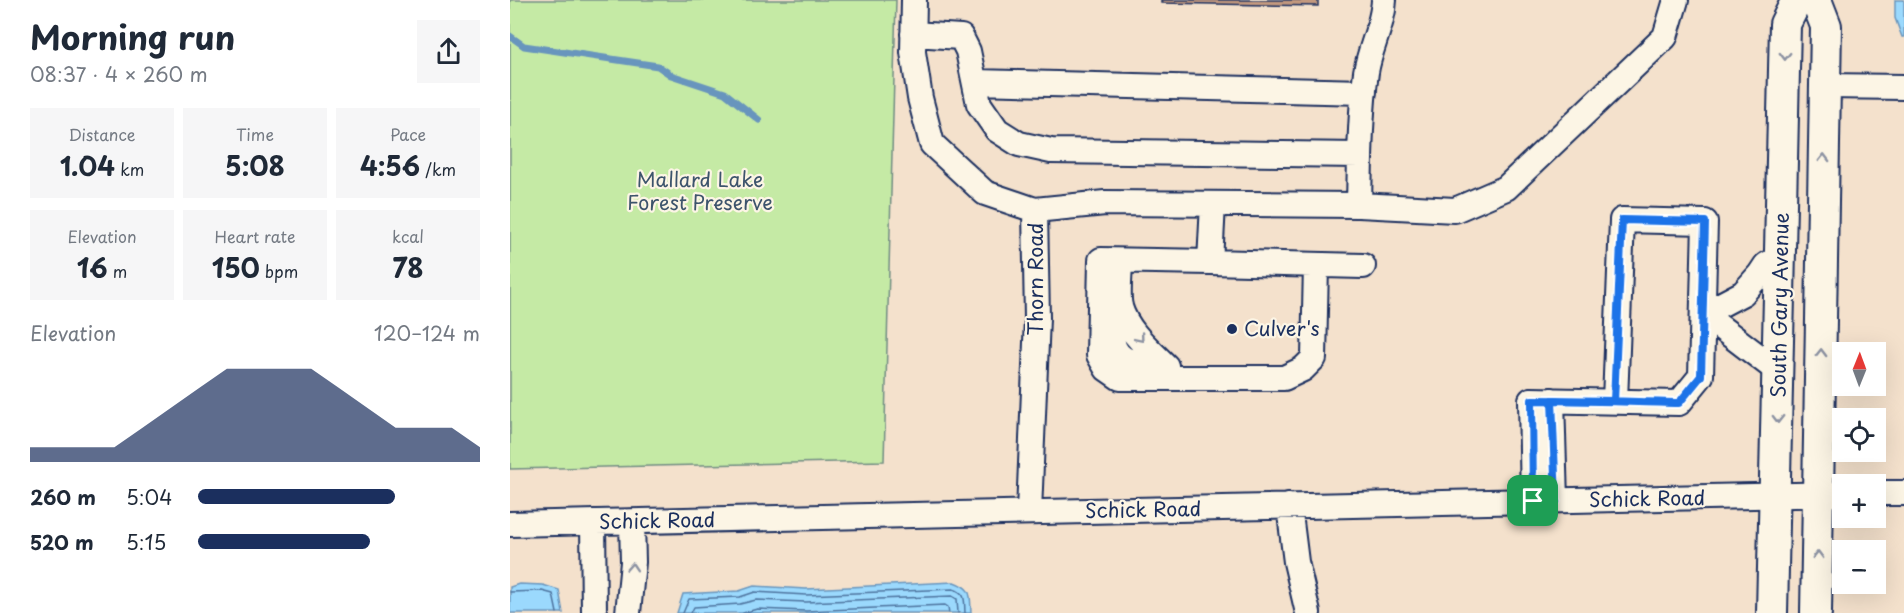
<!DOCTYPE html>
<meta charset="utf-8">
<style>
body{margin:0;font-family:"Playpen Sans",sans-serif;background:#f6f6f7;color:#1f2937;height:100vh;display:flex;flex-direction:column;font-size:22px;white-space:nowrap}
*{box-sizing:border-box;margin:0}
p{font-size:20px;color:#747a83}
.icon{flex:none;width:33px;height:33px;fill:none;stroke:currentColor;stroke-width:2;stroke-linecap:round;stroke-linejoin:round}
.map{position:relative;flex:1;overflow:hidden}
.sheet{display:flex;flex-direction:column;background:#fff;width:510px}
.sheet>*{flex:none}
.needle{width:39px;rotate:1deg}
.buttons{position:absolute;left:1322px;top:342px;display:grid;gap:12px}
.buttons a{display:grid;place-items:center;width:54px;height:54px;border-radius:0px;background:#fff;box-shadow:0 6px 24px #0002;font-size:30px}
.pin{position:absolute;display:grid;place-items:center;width:51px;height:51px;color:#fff;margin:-26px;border-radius:12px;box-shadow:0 3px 9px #0006}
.round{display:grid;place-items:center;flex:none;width:63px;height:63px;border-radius:0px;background:#f6f6f7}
.headline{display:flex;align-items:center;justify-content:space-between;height:102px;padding:0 30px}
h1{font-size:33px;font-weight:700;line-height:45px}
.figures{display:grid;grid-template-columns:repeat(3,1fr);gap:9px;height:102px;padding:6px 30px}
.figures div{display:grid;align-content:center;border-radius:0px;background:#f6f6f7;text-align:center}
.figures b{font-size:26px;font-weight:700}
.figures small{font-size:16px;font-weight:400}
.figures p{font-size:16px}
.chart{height:168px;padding:12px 30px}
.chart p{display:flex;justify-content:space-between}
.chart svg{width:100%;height:108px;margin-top:6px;fill:#1b2f5e;opacity:.7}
ul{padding:0 30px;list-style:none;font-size:20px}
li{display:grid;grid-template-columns:96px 72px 1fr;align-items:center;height:45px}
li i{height:15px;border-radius:8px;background:#1b2f5e}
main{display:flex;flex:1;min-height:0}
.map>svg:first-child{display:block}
.green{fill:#c5eaa5;stroke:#708c82;stroke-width:1.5}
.water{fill:#9bd9fd;stroke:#6895bd;stroke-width:1.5}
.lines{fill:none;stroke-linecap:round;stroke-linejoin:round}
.shore{stroke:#4e739e;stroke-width:1.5}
.stream{stroke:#6895bd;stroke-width:7}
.minor-casing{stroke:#1b2f5e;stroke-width:28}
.major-casing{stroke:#1b2f5e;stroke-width:34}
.minor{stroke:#fcf5e5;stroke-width:24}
.major{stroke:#fcf5e5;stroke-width:30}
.wall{fill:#c2987e;stroke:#1b2f5e;stroke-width:1.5}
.oneway{stroke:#8c92a2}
.route-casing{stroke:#fff;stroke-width:12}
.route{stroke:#1a73e8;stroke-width:8}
.poi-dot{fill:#1b2f5e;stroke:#fcf5e5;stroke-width:2}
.labels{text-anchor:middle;stroke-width:4.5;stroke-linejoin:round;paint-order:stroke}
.park-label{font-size:20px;fill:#3d546c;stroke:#fcf5e5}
.street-label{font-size:20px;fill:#1b2f5e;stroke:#fcf5e5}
.poi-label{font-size:20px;fill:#1b2f5e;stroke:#fcf5e5;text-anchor:start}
</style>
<main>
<section class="sheet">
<div class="headline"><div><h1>Morning run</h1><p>08:37 · 4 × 260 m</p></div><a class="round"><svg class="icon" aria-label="share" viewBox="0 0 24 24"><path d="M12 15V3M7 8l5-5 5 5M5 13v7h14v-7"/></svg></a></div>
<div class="figures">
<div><p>Distance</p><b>1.04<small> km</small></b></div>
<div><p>Time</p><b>5:08</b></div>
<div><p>Pace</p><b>4:56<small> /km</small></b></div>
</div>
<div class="figures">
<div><p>Elevation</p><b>16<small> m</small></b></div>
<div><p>Heart rate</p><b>150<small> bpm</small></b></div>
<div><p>kcal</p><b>78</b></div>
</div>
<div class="chart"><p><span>Elevation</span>120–124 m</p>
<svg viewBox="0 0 160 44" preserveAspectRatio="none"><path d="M0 44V38L10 38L20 38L30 38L40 30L50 22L60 14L70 6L80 6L90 6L100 6L110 14L120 22L130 30L140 30L150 30L160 38V44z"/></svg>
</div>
<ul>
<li><b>260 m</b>5:04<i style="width:70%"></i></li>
<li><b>520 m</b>5:15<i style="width:61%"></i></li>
</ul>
</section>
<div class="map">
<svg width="1394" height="613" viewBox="0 0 1394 613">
<rect width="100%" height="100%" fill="#f4e1cc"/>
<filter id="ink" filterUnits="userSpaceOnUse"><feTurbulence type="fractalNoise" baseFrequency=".0167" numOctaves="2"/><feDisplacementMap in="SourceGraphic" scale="12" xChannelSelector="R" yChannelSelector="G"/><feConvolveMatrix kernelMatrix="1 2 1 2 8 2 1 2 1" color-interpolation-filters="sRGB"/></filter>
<g filter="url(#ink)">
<path class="green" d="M0,0h386l-12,461 -374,8z"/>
<path class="water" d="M1385,0h9v37h-2l-7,-19z
M444,582c19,7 16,13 17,31h-294l6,-19 56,-3 15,-5 52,3z
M9,584l24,1 16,5 4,23h-53v-26z"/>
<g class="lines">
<path class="shore" d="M0,592l32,-1 11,3 4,19
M173,613l6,-14 51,-2 15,-5 51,3 147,-6c14,4 11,12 12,24
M181,613l3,-6 46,-3 16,-4 50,2 146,-6 5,3 1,14
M233,613l14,-4 49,2 139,-6 3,2 1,6"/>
<path class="stream" d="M0,36l14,10 134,20 13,9 54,18 34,27"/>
<g class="minor-casing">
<path id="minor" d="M404,0l-1,52 7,46 12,46 53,49 50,17 2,108 -8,194
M403,34l48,3 7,14 11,53 18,26 22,14 32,7 309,4
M465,82l389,10
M1315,86l79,1
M703,204l-3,58 153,4
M849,205c1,-44 1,-89 7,-133 4,-25 17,-47 18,-72
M525,210l70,-7 254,2 96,5 51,-22 159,-151 11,-37
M610,261c0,14 -3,33 0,46 7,24 29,42 46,59
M700,262l-109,-2 -2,95 8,14 13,9h164l19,-9 11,-11 2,-93
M610,306c-7,8 -8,16 -8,27 -1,31 24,30 48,32
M1269,372l-76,-58 40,-21 17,-19 6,-9 14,-8
M1042,400l3,101
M1365,493h29
M1023,501l-2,-101 148,3 22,-27 4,-154 -83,-2 -7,181
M779,506l7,56 12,51
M83,522l1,91
M0,524l1332,-30
M118,613l5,-51 -1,-40"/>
</g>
<g class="major-casing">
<path id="major" d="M1306,0l10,26 -10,587
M1262,613l13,-589 12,-24"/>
</g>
<use href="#minor" class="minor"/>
<use href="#major" class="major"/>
</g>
<path class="wall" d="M651,0h157v6l-157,-3z"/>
<defs><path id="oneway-chevron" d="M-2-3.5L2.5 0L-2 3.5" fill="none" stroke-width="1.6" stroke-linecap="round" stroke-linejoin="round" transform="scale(1.5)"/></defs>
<g class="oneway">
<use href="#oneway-chevron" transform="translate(1275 56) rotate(91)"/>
<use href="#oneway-chevron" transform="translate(1314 158) rotate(-89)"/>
<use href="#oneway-chevron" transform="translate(630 338) rotate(50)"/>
<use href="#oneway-chevron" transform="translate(1311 353) rotate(-89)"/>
<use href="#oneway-chevron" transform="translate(1268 419) rotate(91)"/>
<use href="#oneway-chevron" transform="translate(1308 555) rotate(-89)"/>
<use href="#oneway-chevron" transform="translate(122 567) rotate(-86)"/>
</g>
</g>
<g class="lines" filter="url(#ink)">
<g class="route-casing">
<path id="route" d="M1023,501l-1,-101c49,0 98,2 147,3l22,-27 4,-154 -83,-2 -8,181 -62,-1 4,101h-23"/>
</g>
<use href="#route" class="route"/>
</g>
<circle class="poi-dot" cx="722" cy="329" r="6"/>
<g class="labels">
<g class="park-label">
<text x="190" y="187">Mallard Lake<tspan x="190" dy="23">Forest Preserve</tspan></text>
</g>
<g class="street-label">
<text transform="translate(526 279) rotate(-90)" y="7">Thorn Road</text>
<text transform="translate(1270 305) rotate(-89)" y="7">South Gary Avenue</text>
<text transform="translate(1137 499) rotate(-1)" y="7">Schick Road</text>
<text transform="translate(633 510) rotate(-1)" y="7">Schick Road</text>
<text transform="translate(147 521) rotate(-1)" y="7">Schick Road</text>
</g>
<g class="poi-label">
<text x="734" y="336">Culver's</text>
</g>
</g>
</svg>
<div class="buttons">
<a><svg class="needle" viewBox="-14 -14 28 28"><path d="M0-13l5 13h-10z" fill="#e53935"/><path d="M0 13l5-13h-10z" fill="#747a83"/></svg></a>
<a><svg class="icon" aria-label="locate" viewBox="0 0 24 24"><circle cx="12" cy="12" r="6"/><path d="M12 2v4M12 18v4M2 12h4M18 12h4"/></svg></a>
<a>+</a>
<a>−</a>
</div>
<div class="pin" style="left:1023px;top:501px;background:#1e9e55"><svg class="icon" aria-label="arrive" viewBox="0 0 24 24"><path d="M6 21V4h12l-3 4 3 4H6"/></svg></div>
</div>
</main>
